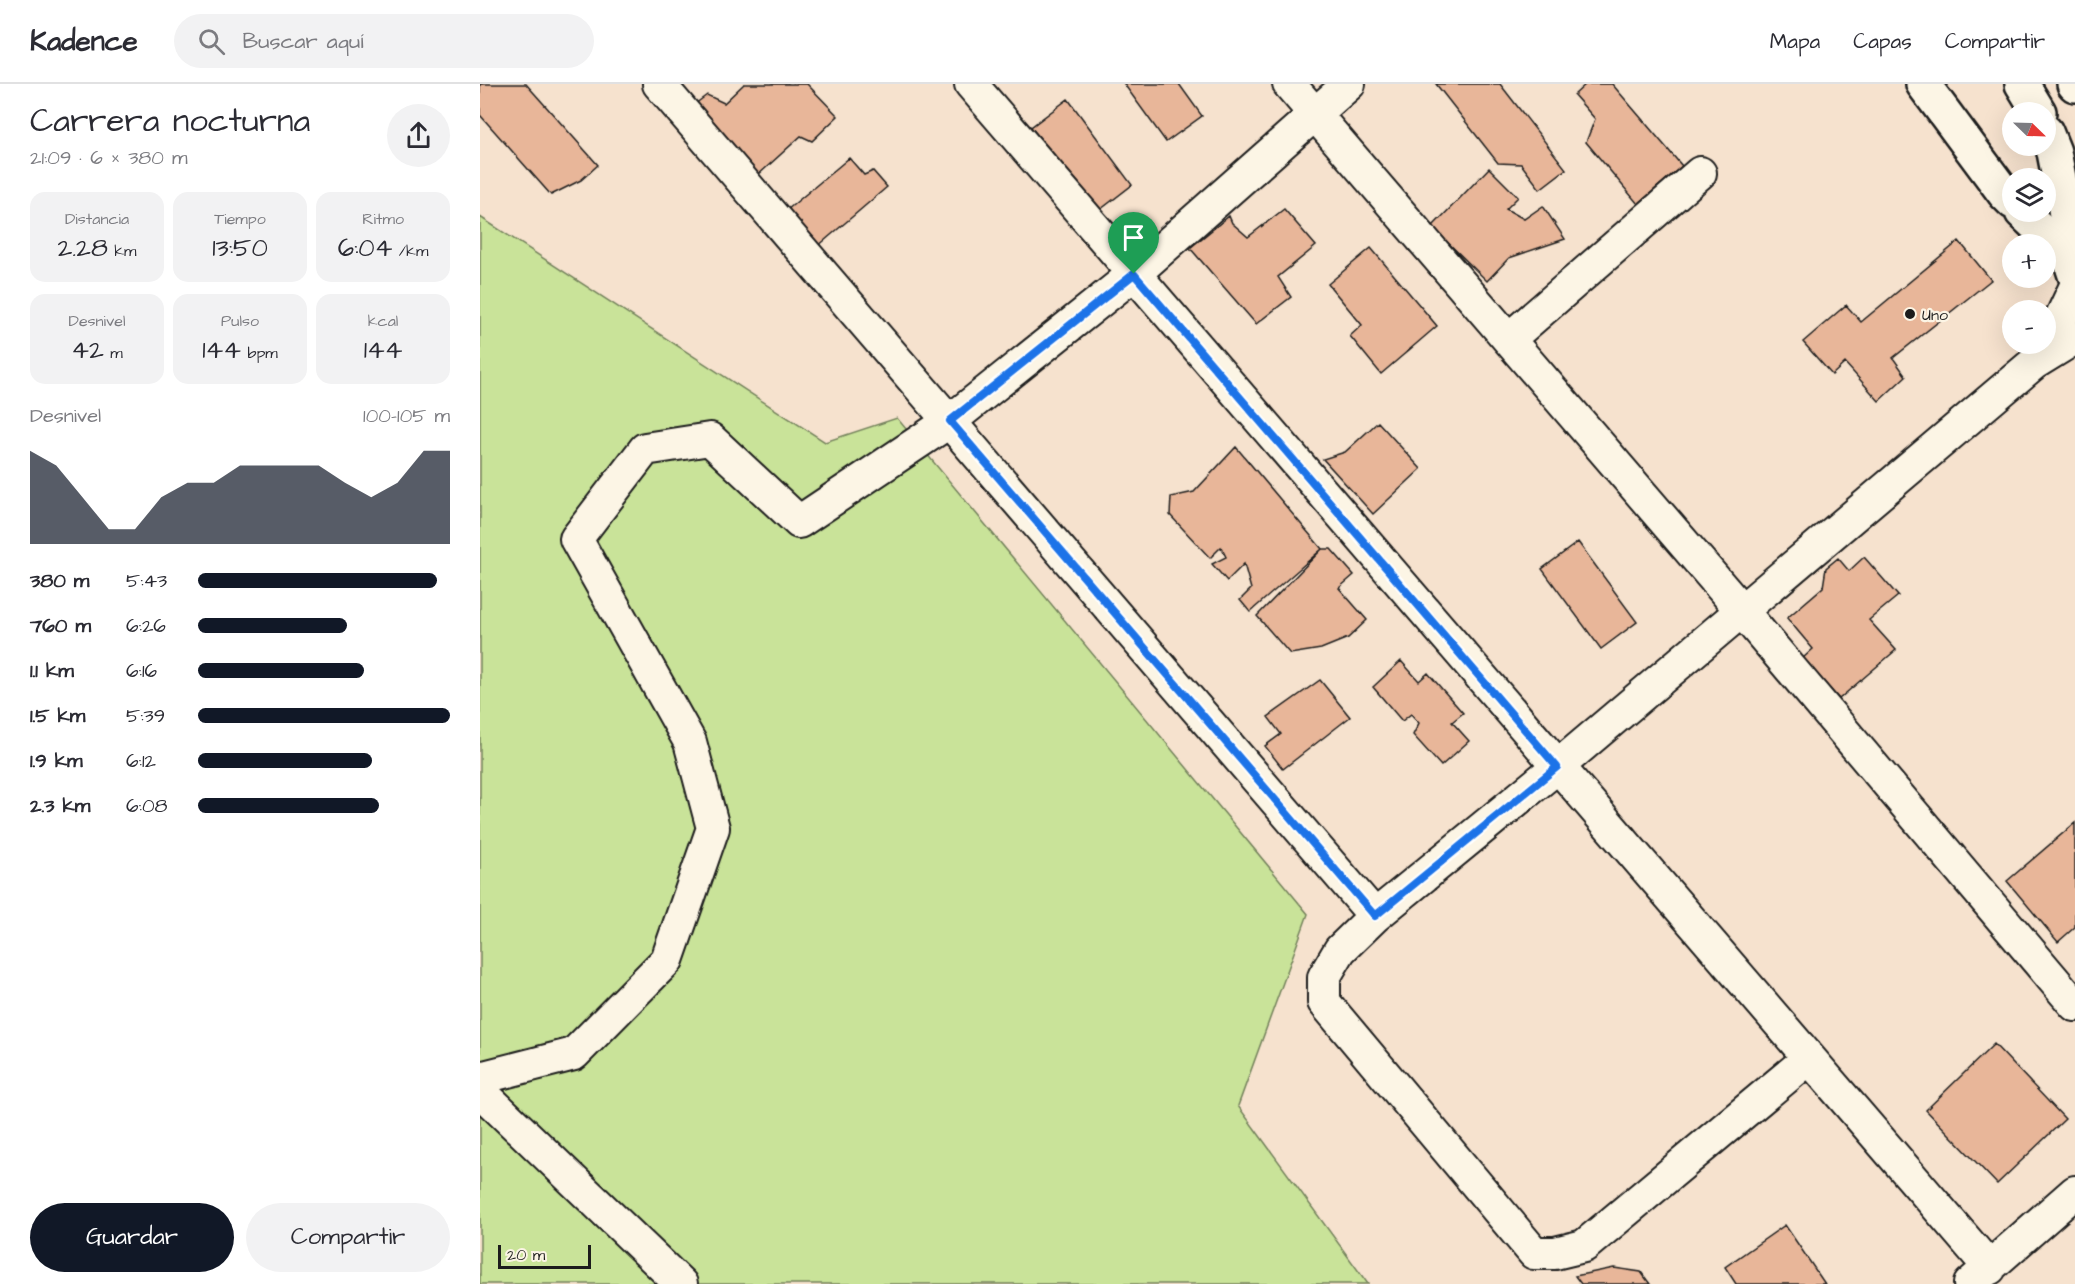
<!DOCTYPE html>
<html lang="es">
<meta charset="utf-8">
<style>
body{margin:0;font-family:"Architects Daughter",sans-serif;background:#f2f2f3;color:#2b2b33;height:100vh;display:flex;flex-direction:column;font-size:22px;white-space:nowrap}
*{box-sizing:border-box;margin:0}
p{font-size:20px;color:#7c7c81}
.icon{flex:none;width:33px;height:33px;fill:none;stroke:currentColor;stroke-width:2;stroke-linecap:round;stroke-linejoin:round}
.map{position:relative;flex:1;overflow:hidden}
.details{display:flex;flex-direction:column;background:#fff;width:480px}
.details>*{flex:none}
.needle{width:39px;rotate:113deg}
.tools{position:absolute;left:1522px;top:18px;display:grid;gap:12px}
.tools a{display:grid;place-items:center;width:54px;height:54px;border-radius:50%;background:#fff;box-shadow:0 6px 24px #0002;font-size:30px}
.scale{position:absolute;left:18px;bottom:15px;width:93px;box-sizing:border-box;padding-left:6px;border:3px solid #1c1c1c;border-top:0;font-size:16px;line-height:21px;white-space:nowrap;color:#1c1c1c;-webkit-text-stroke:4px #fcf5e5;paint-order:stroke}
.pin{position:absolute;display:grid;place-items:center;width:51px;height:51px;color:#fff;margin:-62px -26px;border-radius:50% 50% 50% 0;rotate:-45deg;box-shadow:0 0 6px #0007}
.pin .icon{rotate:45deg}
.round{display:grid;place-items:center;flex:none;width:63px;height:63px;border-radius:32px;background:#f2f2f3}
.head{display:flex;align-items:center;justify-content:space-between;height:102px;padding:0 30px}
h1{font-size:33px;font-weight:600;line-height:45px}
.stats{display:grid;grid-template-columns:repeat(3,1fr);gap:9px;height:102px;padding:6px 30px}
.stats div{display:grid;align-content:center;border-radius:15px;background:#f2f2f3;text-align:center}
.stats b{font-size:26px;font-weight:600}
.stats small{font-size:16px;font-weight:400}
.stats p{font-size:16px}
.chart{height:168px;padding:12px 30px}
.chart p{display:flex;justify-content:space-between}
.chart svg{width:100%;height:108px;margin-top:6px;fill:#111827;opacity:.7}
.button{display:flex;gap:12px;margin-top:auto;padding:12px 30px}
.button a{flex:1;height:69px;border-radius:36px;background:#111827;color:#fff;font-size:24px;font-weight:600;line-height:69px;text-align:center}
.button a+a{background:#f2f2f3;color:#2b2b33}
ul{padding:0 30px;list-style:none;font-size:20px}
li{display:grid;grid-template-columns:96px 72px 1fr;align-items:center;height:45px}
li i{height:15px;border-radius:8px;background:#111827}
header{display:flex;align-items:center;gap:36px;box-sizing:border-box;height:84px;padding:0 30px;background:#fff;border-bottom:2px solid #e1e1e2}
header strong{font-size:28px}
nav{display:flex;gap:33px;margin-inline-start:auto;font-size:21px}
.search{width:420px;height:54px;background:#f2f2f3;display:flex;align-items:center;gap:15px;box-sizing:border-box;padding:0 21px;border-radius:33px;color:#7c7c81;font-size:22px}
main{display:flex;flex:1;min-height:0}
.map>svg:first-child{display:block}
.green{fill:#c9e399;stroke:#72805a;stroke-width:1.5}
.building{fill:#e8b699;stroke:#1c1c1c;stroke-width:1.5}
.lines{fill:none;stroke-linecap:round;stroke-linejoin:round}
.street-casing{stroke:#1c1c1c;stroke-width:36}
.secondary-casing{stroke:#1c1c1c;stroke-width:38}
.highway-casing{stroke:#1c1c1c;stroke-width:38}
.street{stroke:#fcf5e5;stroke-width:32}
.secondary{stroke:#fcf5e5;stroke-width:33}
.highway{stroke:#fcf5e5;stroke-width:33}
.route-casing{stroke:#fff;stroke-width:12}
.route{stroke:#1a73e8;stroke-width:8}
.poi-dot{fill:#1c1c1c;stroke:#fcf5e5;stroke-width:2}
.labels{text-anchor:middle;stroke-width:4.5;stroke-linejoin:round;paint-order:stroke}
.poi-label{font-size:16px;fill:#1c1c1c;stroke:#fcf5e5;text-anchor:start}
</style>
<header>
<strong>Kadence</strong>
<div class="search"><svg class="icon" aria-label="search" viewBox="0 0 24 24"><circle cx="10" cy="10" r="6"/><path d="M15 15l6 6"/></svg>Buscar aquí</div>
<nav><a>Mapa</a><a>Capas</a><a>Compartir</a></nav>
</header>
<main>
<section class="details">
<div class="head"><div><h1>Carrera nocturna</h1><p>21:09 · 6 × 380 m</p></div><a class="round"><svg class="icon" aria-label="share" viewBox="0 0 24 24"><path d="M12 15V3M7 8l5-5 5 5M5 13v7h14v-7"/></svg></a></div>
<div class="stats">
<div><p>Distancia</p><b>2.28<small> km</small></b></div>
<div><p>Tiempo</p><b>13:50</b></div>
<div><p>Ritmo</p><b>6:04<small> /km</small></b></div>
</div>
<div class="stats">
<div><p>Desnivel</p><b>42<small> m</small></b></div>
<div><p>Pulso</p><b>144<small> bpm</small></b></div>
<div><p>kcal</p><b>144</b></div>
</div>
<div class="chart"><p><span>Desnivel</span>100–105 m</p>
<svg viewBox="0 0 160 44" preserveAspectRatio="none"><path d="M0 44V6L10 12L20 25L30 38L40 38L50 25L60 19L70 19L80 12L90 12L100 12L110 12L120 19L130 25L140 19L150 6L160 6V44z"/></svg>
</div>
<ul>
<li><b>380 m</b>5:43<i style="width:95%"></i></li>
<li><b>760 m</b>6:26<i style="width:59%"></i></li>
<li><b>1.1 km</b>6:16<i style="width:66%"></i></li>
<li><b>1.5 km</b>5:39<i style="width:100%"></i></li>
<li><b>1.9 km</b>6:12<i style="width:69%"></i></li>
<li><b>2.3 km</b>6:08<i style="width:72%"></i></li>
</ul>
<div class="button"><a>Guardar</a><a>Compartir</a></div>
</section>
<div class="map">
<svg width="1595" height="1200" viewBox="0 0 1595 1200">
<rect width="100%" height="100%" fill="#f6e2ce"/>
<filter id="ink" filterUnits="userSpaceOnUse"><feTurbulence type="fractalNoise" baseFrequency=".0167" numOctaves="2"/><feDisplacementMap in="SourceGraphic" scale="12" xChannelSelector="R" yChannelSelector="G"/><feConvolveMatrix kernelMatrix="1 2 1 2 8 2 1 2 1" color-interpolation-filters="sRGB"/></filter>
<g filter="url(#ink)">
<path class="green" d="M0,133l345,225 72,-24 411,496 -70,192 130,178h-888z"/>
<path class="building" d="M0,0h46l72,81 -17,15 -30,15 -71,-80z
M264,0h63l31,32 -26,25 -11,-5 -44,40 -62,-72 12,-9 17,8z
M644,0h55l23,32 -36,26z
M956,0h64l66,85 -26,20 -19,-25 -23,-1z
M1106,0h26l70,82 -44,38 -52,-62 9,-23 -21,-24z
M588,15l64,86 -36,28 -65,-86z
M369,74l15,17 9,-4 14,16 -70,60 -30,-37z
M1009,84l29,29 -12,12 18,10 19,-13 22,33 -56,19 -22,23 -55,-54z
M804,125l32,37 -38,31 13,20 -35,27 -66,-76 39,-32 3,7 16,14z
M1479,157l32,39 -98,78 13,18 -27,25 -34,-38 -13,12 -29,-33 43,-37 15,17z
M891,164l66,78 -56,48 -31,-38 12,-11 -34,-41z
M898,338l43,47 -48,45 -50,-55 22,-7z
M756,363l86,102 -72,63 -10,-12 11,-11 -7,-25 -17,17 -15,-17 14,-7 -5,-10 -11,11 -40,-43 1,-18 23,-5z
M1098,458l59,80 -36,27 -59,-80z
M842,465h9l23,26 -15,13 28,32 -19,18 -27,11 -31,5 -33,-38z
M1384,473l34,39 -29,24 27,30 -57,49 -36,-41 10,-9 -26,-31 36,-31 3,-19 12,-10 11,13z
M921,577l18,20 9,-8 35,40 -11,9 17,19 -28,25 -28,-31 6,-12 -8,-9 -9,7 -29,-34z
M840,596l30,37 -67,52 -18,-23 16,-12 -13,-17z
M1595,739v104l-17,15 -51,-61z
M1514,960l71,75 -68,65 -71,-74z
M1305,1141l40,59h-89l-11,-17z
M1134,1184l27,4 9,12h-69l-6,-8z"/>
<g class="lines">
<g class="street-casing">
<path id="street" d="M179,0l716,832
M491,0l1019,1184
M809,0l453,527 333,394
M1029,255l191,-166
M1566,259l14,-23 15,-32
M1328,975l-224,187 -29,7h-21l-210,-251v-25l16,-27 35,-34 182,-149 476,-403 42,-26
M0,994l94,-24 93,-94 46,-132 -23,-86 -114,-203 69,-90 65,-10 89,83 151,-101 184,-147 215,-190
M0,1007l201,193
M1490,1200l105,-92"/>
</g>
<g class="secondary-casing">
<path id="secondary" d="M1443,0l81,109 9,9
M1542,128l48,46"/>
</g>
<g class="highway-casing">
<path id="highway" d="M1542,0l17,28
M1594,0l1,1
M1566,48l8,20 16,83
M1595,131c-5,20 -8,39 0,60"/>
</g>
<use href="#street" class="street"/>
<use href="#secondary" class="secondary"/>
<use href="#highway" class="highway"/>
</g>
</g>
<g class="lines" filter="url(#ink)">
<g class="route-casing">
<path id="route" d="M654,190l423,493 -182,149 -425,-495z"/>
</g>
<use href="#route" class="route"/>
</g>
<circle class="poi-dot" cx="1430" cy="230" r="6"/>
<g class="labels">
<g class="poi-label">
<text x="1442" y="236">Uno</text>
</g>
</g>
</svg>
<div class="tools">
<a><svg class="needle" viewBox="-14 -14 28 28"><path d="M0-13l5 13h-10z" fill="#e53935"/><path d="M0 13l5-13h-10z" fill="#7c7c81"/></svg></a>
<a><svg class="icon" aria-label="layers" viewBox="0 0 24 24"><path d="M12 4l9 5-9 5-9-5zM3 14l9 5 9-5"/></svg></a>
<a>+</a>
<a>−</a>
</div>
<div class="scale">20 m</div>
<div class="pin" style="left:654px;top:190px;background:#1e9e55"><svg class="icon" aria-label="arrive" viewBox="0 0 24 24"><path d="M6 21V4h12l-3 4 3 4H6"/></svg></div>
</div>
</main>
